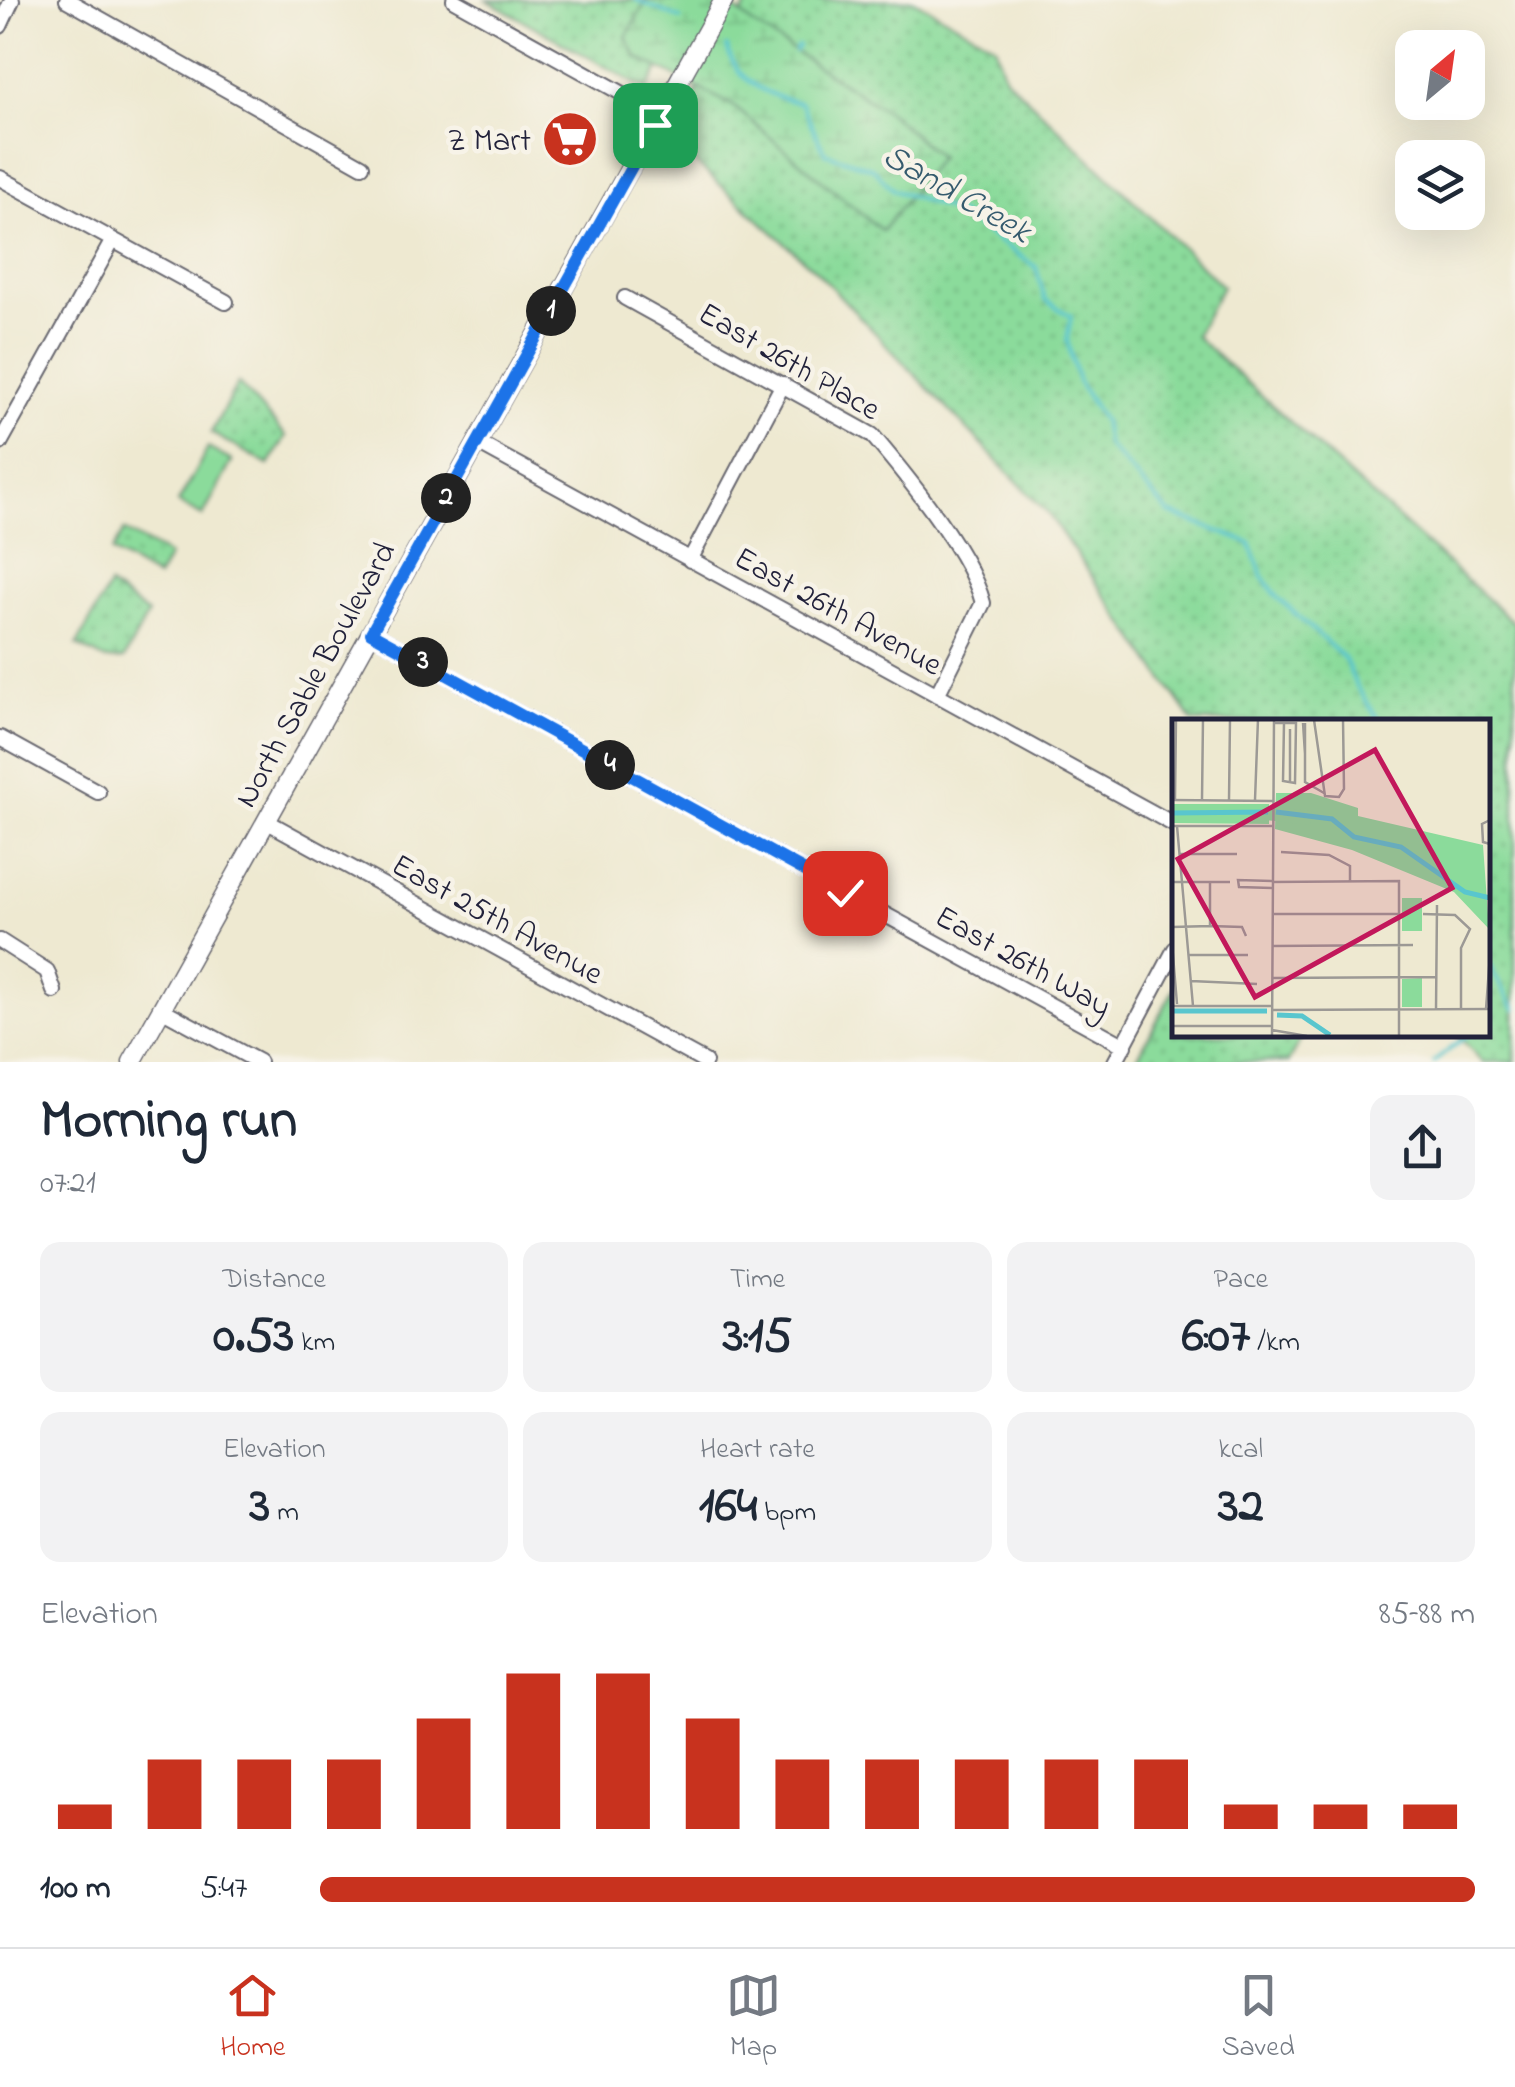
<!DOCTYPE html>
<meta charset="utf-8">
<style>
body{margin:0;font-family:"Indie Flower",sans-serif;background:#f2f2f3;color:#1f2937;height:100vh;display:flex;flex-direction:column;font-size:38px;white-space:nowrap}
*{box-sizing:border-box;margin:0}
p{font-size:32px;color:#747a83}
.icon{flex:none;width:55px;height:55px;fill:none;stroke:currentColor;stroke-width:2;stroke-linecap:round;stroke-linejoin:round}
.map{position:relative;height:1062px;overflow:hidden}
.details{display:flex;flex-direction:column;background:#fff;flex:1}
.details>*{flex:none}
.needle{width:65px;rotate:29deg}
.tools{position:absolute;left:1395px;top:30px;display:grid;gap:20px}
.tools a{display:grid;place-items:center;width:90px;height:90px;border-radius:20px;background:#fff;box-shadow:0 10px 40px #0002;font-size:50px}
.pin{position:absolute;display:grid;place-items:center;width:85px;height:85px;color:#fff;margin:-42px;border-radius:20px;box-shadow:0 5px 15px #0006}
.km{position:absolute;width:50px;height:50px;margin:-25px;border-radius:50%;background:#222;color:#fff;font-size:28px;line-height:50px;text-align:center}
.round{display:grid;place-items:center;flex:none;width:105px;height:105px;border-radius:20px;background:#f2f2f3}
.overview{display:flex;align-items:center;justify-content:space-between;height:170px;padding:0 40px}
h1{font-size:55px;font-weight:700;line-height:75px}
.stats{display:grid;grid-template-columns:repeat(3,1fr);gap:15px;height:170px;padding:10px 40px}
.stats div{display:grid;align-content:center;border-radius:20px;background:#f2f2f3;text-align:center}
.stats b{font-size:50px;font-weight:700}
.stats small{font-size:28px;font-weight:400}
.stats p{font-size:28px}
.chart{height:280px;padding:20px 40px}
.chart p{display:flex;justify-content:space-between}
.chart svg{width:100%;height:180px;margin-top:10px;stroke:#c8321e;stroke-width:6}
ul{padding:0 40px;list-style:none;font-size:32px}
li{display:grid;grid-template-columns:160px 120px 1fr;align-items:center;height:75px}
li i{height:25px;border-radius:12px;background:#c8321e}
.menu{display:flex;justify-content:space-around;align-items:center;height:140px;border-top:2px solid #e0e1e3;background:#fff;font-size:28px;color:#747a83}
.menu a{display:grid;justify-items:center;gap:5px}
.menu .active{color:#c8321e}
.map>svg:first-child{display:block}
.green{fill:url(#green-dots);stroke:#567e6b;stroke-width:2.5}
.wetland{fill:url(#wetland-marsh);stroke:#567e6b;stroke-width:2.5}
.pitch{fill:#8bdb9b;stroke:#567e6b;stroke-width:2.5}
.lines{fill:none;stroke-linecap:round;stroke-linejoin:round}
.stream{stroke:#59c6ce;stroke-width:4}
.minor-casing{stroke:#696870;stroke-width:18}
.tertiary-casing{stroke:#696870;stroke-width:21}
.minor{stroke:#fff;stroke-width:14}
.tertiary{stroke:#fff;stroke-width:18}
.route-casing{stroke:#fff;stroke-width:20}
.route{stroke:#1a73e8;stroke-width:12}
.labels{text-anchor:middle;stroke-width:9;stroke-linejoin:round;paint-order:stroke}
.poi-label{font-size:32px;fill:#22223b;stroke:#f7f3e8;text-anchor:end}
.street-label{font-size:32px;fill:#22223b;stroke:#f7f3e8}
.water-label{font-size:35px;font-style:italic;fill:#355b6e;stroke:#f7f3e8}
.inset-river{fill:none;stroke:#59c6ce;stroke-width:5}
.inset-road{fill:none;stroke:#9c9995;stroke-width:2.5}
.view{fill:#c2185b;fill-opacity:0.15;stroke:#c2185b;stroke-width:5}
.inset-edge{fill:none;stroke:#22223b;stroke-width:5}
</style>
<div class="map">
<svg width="1515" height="1062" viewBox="0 0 1515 1062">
<defs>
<pattern id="green-dots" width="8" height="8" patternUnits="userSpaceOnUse" patternTransform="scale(2.5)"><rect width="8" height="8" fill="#8bdb9b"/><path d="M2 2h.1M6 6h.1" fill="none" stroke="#78bc86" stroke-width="1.8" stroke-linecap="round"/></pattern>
<pattern id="wetland-marsh" width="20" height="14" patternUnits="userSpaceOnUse" patternTransform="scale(2.5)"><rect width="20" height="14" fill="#8bdb9b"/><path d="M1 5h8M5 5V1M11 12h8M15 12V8" fill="none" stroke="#78bc86"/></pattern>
</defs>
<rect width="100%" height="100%" fill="#f7f3e8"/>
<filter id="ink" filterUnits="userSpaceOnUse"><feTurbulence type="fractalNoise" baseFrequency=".01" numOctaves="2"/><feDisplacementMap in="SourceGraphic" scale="20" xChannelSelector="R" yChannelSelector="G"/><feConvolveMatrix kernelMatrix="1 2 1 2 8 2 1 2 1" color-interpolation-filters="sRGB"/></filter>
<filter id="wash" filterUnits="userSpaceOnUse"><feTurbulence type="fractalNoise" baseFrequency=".0048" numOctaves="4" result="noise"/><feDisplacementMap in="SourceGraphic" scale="40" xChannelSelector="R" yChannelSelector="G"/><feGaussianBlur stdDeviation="2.25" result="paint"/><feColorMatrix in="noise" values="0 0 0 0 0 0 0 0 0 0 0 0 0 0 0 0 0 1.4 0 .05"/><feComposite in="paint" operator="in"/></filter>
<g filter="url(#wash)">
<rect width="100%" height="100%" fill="#eee9d1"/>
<path class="green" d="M487,0h209l-49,90z
M750,0h164l81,45 10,32 217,209 -27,50 320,288v438h-32l-26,-27 31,-1v-312h-295l-144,-207 -235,-246 -145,-130z
M238,383l48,53 -17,29 -58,-32z
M124,531l45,25 -12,22 -45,-26z
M109,586l39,28 -24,45 -18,1 -29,-15z
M1175,987v47l128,1 -15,27h-153z"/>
<path class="wetland" d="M647,0h77l30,25 135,88 50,44 -57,74 -150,-126 -96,-48 -10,-20z"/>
<path class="pitch" d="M208,448l24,13 -29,55 -25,-13z"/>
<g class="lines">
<path class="stream" d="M636,0l45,19
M727,47c9,35 41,49 74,56l24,50 49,16 19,21 65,23 78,54 9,33 26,16 -4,24 11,42 25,39 4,24 62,68 81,30 12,32 16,23 67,61 11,27 24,36
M795,51l3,-5
M1488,964l27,45
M1434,1062l35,-28"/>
</g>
</g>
<g filter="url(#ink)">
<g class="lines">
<g class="minor-casing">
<path id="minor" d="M67,0l295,166
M454,0l207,115
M0,26l12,-26
M0,178l226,124
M625,298l247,137c34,40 98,118 111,168l-46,92
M476,442l699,383
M0,443l113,-203
M690,560l93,-176
M371,633l754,413
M0,738l98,54
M266,821l439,241
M0,941l47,30 7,20
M161,1009l98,53
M1115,1062l60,-113"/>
</g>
<g class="tertiary-casing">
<path id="tertiary" d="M132,1062l592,-1062"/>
</g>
<use href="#minor" class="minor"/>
<use href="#tertiary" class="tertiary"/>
</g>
</g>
<g class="lines" filter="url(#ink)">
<g class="route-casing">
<path id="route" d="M655,125l-284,508 474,260"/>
</g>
<use href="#route" class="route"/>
</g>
<defs>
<g id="supermarket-disc" transform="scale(2.875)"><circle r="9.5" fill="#c8321e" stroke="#f7f3e8"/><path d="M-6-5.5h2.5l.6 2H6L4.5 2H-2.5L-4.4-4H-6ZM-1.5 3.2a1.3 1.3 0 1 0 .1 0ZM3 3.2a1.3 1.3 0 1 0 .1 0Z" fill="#fff"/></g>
</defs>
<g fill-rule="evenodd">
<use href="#supermarket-disc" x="570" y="139"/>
</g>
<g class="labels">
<g class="poi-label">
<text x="531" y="150">Z Mart</text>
</g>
<g class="street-label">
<text transform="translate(790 360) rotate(30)" y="11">East 26th Place</text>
<text transform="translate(839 610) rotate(29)" y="11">East 26th Avenue</text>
<text transform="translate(314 674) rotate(-61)" y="11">North Sable Boulevard</text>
<text transform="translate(498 918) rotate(29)" y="11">East 25th Avenue</text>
<text transform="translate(1024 960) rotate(29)" y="11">East 26th Way</text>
</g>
<g class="water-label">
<text transform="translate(958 192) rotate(30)" y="12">Sand Creek</text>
</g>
</g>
<g transform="translate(1172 719)">
<rect width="318" height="318" fill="#eee9d1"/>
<path d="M104,74h35l47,15v8l125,29 6,84 -35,-37 -102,-42 -77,-21zM0,85h97v20l-97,-1zM230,179h20v33h-20zM250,259v29h-20v-28z" fill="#8bdb9b"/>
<path d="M96,87l44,5 -2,14 -45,-5 -3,-12z" fill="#8bdb9b"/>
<path class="inset-river" d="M104,93l56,7 22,18 47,10 64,45 25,6M0,94l96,-1M0,292h95M105,296l25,1 28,19"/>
<path class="inset-road" d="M171,0l1,70 -5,8 -14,-1 -11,-76zM101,4h23l-1,60 -12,-2 1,-58M131,4l2,31M133,4v59l19,11M118,64v-54M0,81l101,1M3,81l1,-81M30,81l1,-81M57,81l1,-81M83,81l3,-81M318,101l-8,4 1,18 7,2M0,107h101M5,107l16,180M109,133l48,3 21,11v15M8,135h57M100,162l-34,-1 1,7 33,1M0,163h58M100,163l127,-1v155M100,195h128M251,195l32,1 15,14 -9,19v61M38,207l32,1 4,9M0,208l38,-1v-44M0,224l5,61M100,227l141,-1M17,236h59M100,259l165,-1M19,262l66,3M0,287h100M264,290l1,-104M314,290l4,-54M100,291l218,-1M0,307h100M100,311l35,6M100,317l2,-317"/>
<path class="view" d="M203,31l77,138 -197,109 -77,-138z"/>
<rect width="318" height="318" class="inset-edge"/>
</g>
</svg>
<div class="tools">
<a><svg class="needle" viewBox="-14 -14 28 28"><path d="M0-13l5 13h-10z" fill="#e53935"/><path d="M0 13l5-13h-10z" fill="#747a83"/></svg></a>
<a><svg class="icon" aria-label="layers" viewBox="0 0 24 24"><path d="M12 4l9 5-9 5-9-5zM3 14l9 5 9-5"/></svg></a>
</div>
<div class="pin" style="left:655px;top:125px;background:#1e9e55"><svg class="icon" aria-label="arrive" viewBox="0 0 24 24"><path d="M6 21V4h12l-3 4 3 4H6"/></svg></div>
<div class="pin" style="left:845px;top:893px;background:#d93025"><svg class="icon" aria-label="check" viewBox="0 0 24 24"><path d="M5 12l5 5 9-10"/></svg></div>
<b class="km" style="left:551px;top:311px">1</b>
<b class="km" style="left:446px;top:498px">2</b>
<b class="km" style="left:423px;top:662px">3</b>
<b class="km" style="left:610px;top:765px">4</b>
</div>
<section class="details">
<div class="overview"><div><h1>Morning run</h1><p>07:21</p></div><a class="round"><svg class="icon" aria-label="share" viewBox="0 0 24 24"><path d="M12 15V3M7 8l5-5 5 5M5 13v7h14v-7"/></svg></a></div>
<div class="stats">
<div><p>Distance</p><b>0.53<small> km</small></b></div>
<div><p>Time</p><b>3:15</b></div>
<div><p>Pace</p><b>6:07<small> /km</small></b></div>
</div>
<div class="stats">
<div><p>Elevation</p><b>3<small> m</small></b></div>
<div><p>Heart rate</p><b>164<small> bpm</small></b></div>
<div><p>kcal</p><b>32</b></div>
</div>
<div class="chart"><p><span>Elevation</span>85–88 m</p>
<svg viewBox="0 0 160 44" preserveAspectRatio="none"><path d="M5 44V38M15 44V27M25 44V27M35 44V27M45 44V17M55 44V6M65 44V6M75 44V17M85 44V27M95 44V27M105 44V27M115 44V27M125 44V27M135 44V38M145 44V38M155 44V38"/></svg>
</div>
<ul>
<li><b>100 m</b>5:47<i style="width:100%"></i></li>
</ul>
</section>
<nav class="menu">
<a class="active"><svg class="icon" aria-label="home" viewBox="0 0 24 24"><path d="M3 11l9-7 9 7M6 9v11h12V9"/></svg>Home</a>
<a><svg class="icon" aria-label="map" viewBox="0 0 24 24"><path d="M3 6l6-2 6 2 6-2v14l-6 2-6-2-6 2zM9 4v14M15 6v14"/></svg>Map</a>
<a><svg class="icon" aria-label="saved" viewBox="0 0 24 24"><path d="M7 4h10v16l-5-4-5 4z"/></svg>Saved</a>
</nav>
